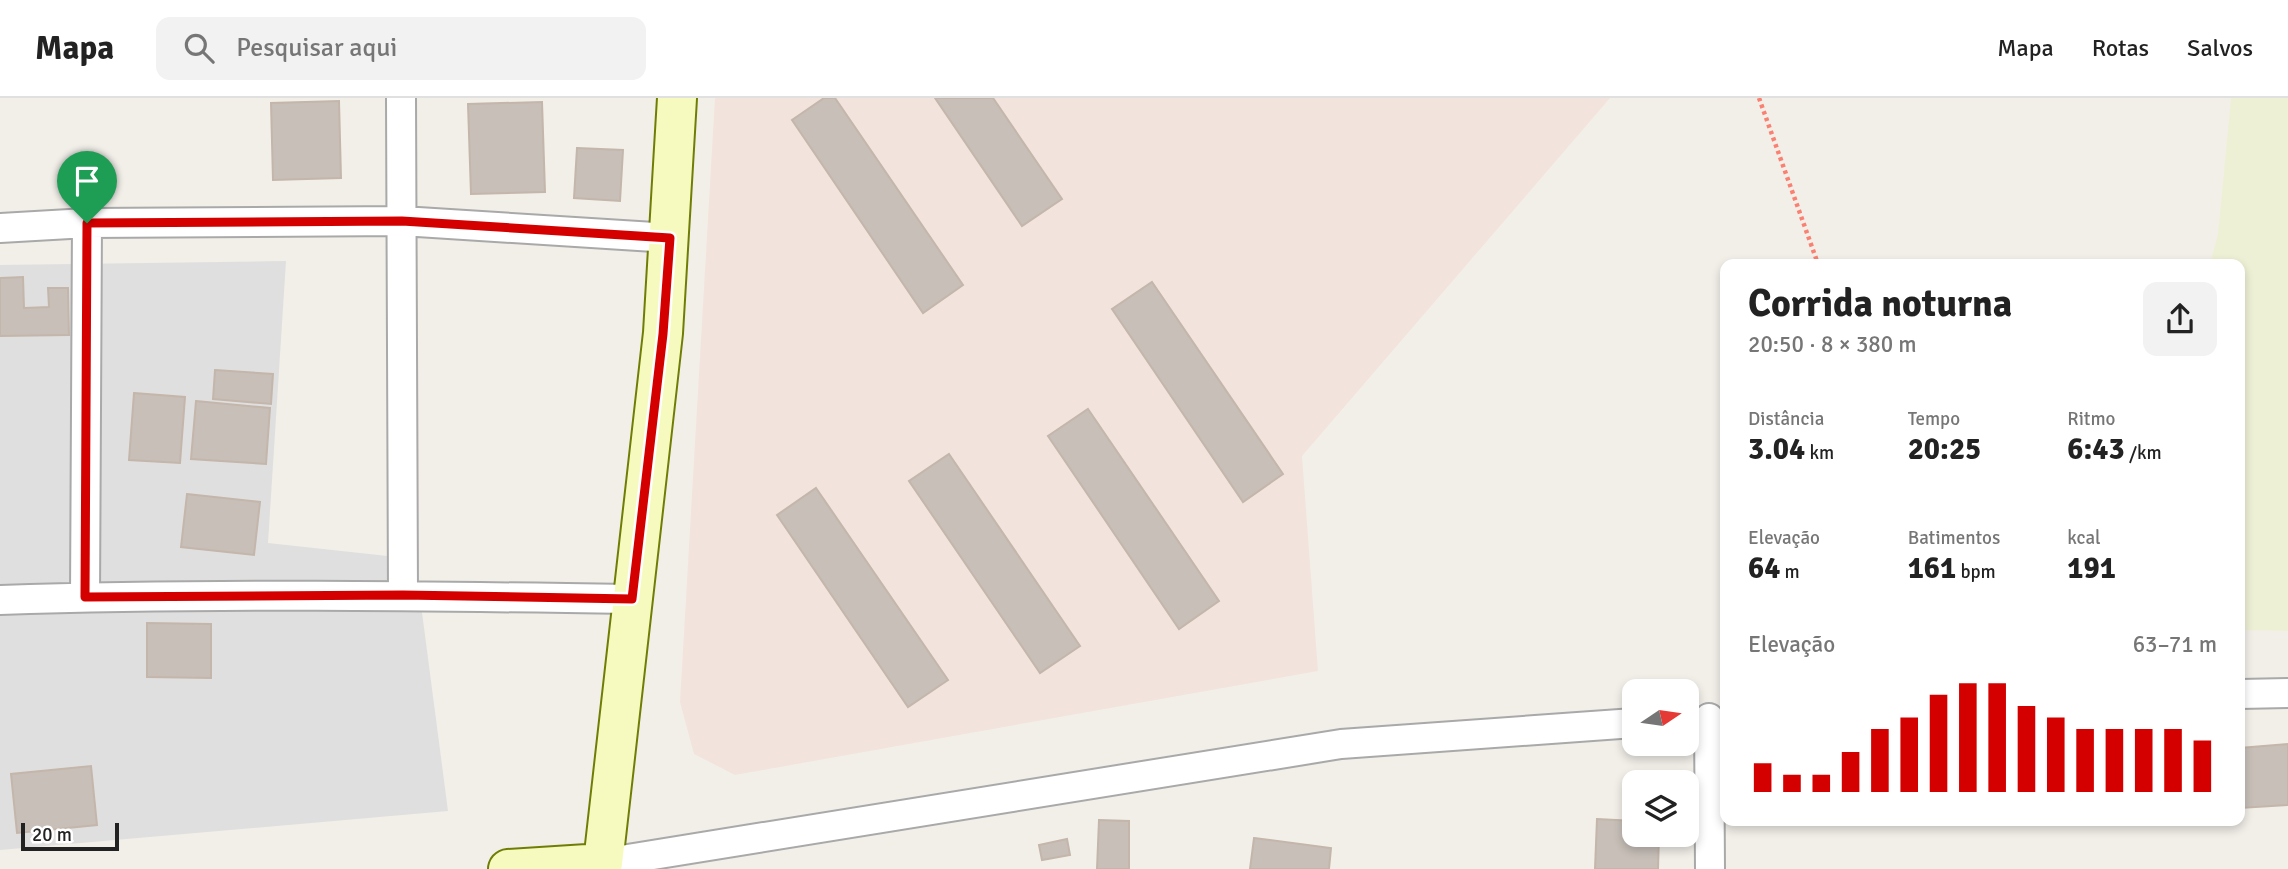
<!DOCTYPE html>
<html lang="pt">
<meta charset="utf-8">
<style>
body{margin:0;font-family:Signika,sans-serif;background:#f2f2f2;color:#222;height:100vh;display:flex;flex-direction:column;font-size:26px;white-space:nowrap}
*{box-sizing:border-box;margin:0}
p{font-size:23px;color:#767676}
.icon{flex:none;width:38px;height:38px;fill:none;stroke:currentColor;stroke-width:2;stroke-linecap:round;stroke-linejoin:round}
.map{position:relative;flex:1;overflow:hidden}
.drawer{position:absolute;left:1720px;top:161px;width:525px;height:567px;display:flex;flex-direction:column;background:#fff;border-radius:14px;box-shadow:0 4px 10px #0003}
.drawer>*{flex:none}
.needle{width:46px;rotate:77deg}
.tools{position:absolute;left:1622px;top:581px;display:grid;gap:14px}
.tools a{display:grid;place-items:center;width:77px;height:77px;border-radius:14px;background:#fff;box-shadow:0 4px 10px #0003;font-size:35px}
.scale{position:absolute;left:21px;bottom:18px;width:98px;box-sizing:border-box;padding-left:7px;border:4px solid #222;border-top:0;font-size:19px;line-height:24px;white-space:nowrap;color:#222;-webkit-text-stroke:5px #fff;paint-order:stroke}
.pin{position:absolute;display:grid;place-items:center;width:60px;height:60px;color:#fff;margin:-72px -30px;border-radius:50% 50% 50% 0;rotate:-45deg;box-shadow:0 0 7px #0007}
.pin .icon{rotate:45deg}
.round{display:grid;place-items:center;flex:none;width:74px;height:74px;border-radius:14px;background:#f2f2f2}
.headline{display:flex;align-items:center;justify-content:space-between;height:119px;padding:0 28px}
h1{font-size:38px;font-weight:800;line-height:52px}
.stats{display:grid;grid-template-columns:repeat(3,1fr);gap:10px;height:119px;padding:7px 28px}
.stats div{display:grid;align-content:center}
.stats b{font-size:30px;font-weight:800}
.stats small{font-size:19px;font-weight:400}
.stats p{font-size:19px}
.chart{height:196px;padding:14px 28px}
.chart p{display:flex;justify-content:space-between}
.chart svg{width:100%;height:126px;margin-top:7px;stroke:#d40000;stroke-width:6}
header{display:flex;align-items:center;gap:42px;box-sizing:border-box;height:98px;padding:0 35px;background:#fff;border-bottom:2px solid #e0e0e0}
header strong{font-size:33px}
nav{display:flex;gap:38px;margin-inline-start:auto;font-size:24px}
.search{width:490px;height:63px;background:#f2f2f2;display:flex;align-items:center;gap:18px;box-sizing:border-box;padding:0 24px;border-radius:14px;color:#767676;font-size:26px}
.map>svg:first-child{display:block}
.residential{fill:#e0dfdf}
.military{fill:#f3e3dd}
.farmland{fill:#eef0d5}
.building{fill:#c7bfb8;stroke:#c4b6ab;stroke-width:2}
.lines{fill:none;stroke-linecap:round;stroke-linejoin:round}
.minor-casing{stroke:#a9a9a9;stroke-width:32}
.secondary-casing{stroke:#707d05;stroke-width:42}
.path{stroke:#fa8072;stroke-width:4.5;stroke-dasharray:3.5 3.5;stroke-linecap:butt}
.minor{stroke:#fff;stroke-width:28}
.secondary{stroke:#f7fabf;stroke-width:38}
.route-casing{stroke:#fff;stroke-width:14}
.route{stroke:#d40000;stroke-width:9}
</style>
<header>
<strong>Mapa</strong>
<div class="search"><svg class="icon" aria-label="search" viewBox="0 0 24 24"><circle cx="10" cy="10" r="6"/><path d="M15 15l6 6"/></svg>Pesquisar aqui</div>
<nav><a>Mapa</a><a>Rotas</a><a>Salvos</a></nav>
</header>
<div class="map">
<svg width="2288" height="771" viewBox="0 0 2288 771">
<rect width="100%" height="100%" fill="#f2efe9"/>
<path class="residential" d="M286,163l-18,282 147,16 33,252 -448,39v-585z"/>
<path class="military" d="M715,0h895l-308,358 16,215 -583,104 -41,-21 -14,-52z"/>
<path class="farmland" d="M2231,0h57v533l-48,-1v-366h-30l8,-30z"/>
<path class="building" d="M824,0h11l128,187 -40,28 -131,-193z
M935,0h58l69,101 -40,27z
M339,3l2,77 -68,2 -2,-77z
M542,4l3,90 -74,2 -3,-90z
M577,50l46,2 -3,51 -46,-3z
M23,179l1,31 25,-1 -1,-19h20l1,47 -69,1v-58z
M1152,184l131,192 -40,28 -131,-193z
M215,272l58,4 -2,30 -58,-5z
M134,295l51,4 -5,66 -51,-3z
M196,303l74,7 -4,56 -75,-5z
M1088,311l131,192 -40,28 -131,-193z
M949,356l131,192 -40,27 -131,-192z
M816,390l132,192 -40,27 -131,-192z
M187,396l73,8 -6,53 -73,-8z
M147,525l64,1v54l-64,-1z
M2288,646v61l-48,3v-60z
M91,668l6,59 -80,8 -6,-59z
M1597,721l37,2v14h25l-1,34h-63z
M1099,722l30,1v48h-32z
M1254,740l77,10 -2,21h-79z
M1067,741l3,16 -28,5 -3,-15z"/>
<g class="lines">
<g class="minor-casing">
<path id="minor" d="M401,0l2,497
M0,130l87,-5 315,-2 268,17
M85,499l2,-374
M0,502c211,-7 421,-4 632,-1
M2240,596l48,-1
M1709,620l1,151
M603,765l738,-119 293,-21"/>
</g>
<g class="secondary-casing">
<path id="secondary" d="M508,771l95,-6 60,-530 14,-235"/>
</g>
<path class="path" d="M1759,0l59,166"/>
<use href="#minor" class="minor"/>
<use href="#secondary" class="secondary"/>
</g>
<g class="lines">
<g class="route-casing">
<path id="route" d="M402,123l268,17 -7,96 -31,265 -229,-4 -318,2 2,-374z"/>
</g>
<use href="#route" class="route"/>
</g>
</svg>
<div class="tools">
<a><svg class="needle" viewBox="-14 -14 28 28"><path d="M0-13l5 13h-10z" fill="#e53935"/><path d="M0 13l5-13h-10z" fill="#767676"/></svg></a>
<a><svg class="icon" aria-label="layers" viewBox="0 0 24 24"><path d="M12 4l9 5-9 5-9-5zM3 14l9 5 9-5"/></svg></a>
</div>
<div class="scale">20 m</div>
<div class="pin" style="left:87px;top:125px;background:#1e9e55"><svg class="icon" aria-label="arrive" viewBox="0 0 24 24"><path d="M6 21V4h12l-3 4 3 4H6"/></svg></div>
<section class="drawer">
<div class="headline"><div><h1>Corrida noturna</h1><p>20:50 · 8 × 380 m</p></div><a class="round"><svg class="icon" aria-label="share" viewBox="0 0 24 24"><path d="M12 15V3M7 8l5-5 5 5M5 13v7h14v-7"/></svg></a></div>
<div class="stats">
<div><p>Distância</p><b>3.04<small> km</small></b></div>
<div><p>Tempo</p><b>20:25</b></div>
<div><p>Ritmo</p><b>6:43<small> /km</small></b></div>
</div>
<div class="stats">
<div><p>Elevação</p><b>64<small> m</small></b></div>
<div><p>Batimentos</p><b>161<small> bpm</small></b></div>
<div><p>kcal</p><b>191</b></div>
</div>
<div class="chart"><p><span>Elevação</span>63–71 m</p>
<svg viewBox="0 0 160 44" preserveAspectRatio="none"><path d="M5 44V34M15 44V38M25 44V38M35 44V30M45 44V22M55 44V18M65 44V10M75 44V6M85 44V6M95 44V14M105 44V18M115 44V22M125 44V22M135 44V22M145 44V22M155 44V26"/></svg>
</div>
</section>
</div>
